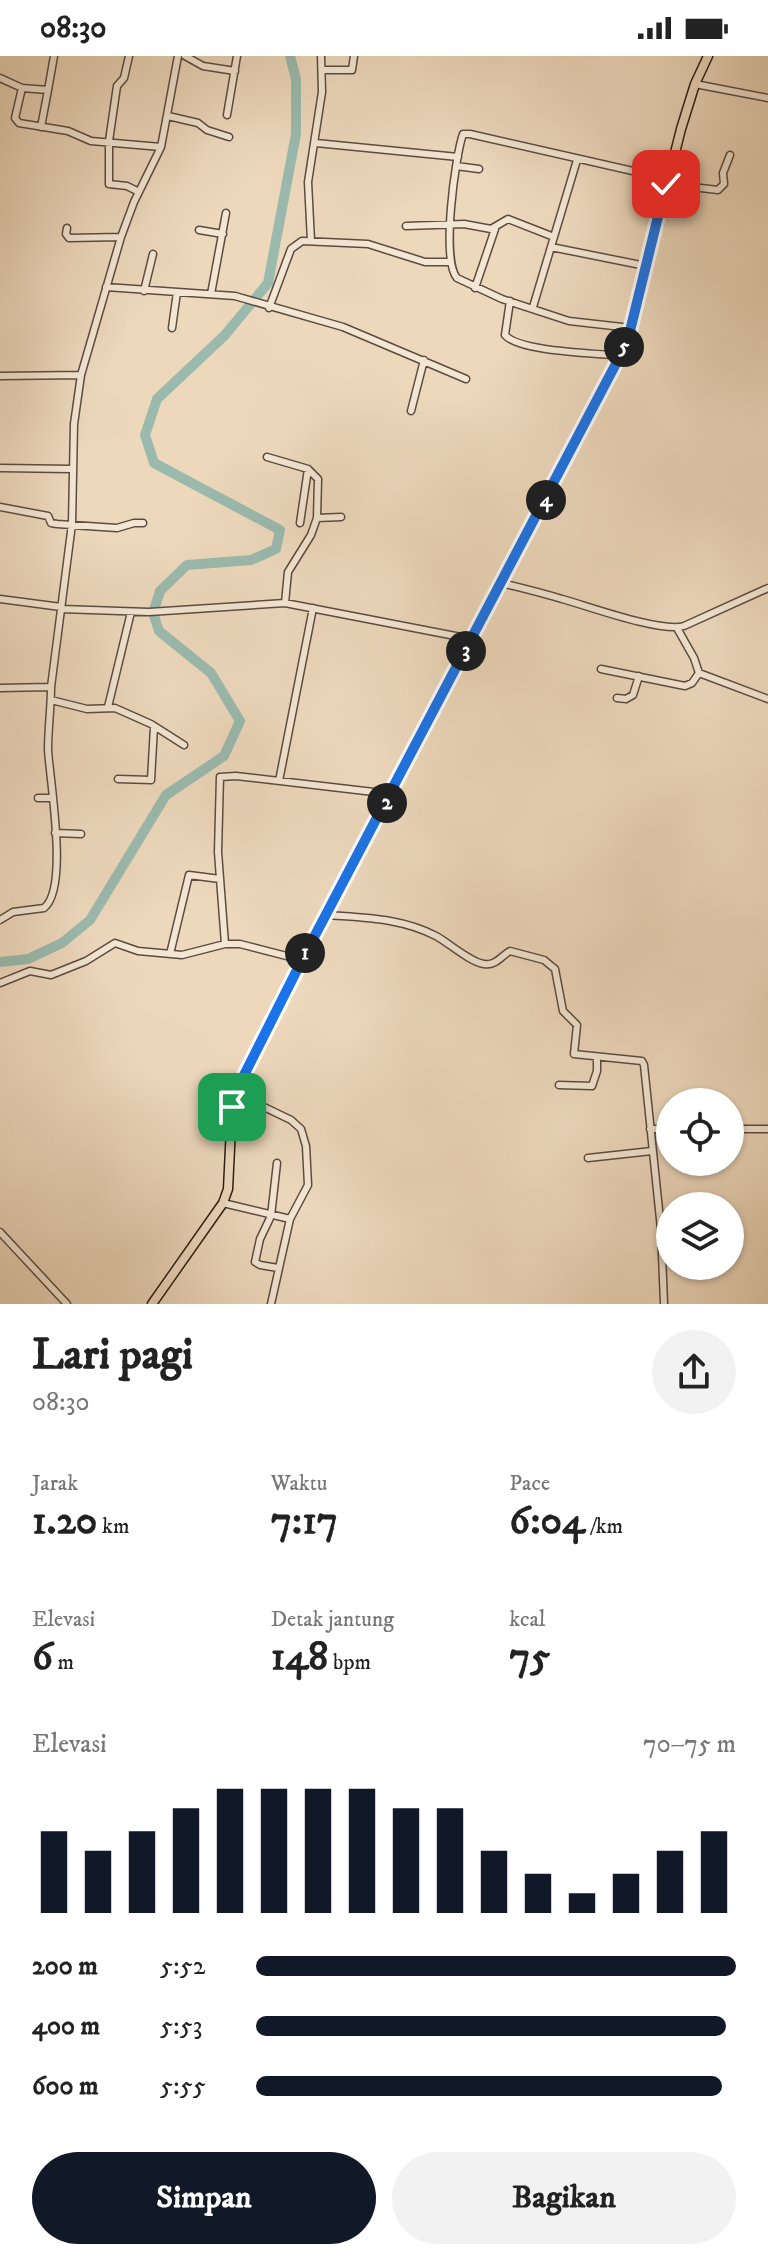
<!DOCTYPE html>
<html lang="id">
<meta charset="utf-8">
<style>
body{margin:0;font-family:"IM FELL DW Pica",serif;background:#f2f2f2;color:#222;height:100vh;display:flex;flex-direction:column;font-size:30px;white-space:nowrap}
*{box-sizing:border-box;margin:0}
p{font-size:26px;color:#767676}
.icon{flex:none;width:44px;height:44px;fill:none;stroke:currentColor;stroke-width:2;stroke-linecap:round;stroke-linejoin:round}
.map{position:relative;height:1248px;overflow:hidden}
.panel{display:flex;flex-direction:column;background:#fff;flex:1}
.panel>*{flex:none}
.buttons{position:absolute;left:656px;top:1032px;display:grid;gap:16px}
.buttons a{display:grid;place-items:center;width:88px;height:88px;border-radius:50%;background:#fff;box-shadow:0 2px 6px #0004;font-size:40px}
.pin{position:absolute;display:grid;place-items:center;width:68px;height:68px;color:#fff;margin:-34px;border-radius:16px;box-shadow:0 4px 12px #0006}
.km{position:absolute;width:40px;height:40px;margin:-20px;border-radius:50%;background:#222;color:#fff;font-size:22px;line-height:40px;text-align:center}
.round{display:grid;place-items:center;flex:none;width:84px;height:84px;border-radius:42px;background:#f2f2f2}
.summary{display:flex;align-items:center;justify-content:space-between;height:136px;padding:0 32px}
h1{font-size:44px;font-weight:800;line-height:60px}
.figures{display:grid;grid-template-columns:repeat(3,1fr);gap:12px;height:136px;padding:8px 32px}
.figures div{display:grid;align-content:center}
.figures b{font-size:40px;font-weight:800}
.figures small{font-size:22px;font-weight:400}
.figures p{font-size:22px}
.chart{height:224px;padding:16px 32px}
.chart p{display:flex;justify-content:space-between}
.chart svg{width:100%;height:144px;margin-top:8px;stroke:#111827;stroke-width:6}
.cta{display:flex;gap:16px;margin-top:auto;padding:16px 32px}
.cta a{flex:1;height:92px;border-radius:48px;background:#111827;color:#fff;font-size:32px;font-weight:800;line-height:92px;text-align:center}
.cta a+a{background:#f2f2f2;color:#222}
ul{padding:0 32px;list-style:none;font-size:26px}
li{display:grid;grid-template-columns:128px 96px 1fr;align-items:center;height:60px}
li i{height:20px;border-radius:10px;background:#111827}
.status{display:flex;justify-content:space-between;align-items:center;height:56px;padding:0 40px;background:#fff;direction:ltr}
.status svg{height:22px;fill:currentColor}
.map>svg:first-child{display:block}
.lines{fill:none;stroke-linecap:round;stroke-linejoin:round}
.river{stroke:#9abaae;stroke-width:10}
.minor-casing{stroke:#5b4c42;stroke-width:9}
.major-casing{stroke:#2a1e19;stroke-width:11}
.minor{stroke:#f3e6d3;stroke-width:6}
.major{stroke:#edd8bc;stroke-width:8}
.route-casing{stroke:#fff;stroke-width:16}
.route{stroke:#1a73e8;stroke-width:10}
</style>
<div class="status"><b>08:30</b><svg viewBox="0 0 49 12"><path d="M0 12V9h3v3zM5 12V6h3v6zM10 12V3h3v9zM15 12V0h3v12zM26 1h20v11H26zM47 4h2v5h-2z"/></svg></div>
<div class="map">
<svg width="768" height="1248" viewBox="0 0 768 1248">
<rect width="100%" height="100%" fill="#edd8bc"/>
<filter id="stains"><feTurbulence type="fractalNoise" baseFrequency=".0025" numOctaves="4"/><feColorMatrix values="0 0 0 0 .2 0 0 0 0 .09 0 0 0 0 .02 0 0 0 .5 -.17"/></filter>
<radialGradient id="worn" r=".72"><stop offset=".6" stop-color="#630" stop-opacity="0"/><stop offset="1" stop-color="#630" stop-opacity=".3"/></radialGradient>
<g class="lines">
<path class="river" d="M0,906l28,-3 34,-16 28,-23 76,-125 58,-39 16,-35 -29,-48 -52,-42 -6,-18 7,-22 27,-26 64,-5 25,-11 4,-19 -126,-67 -9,-28 12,-36 68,-64 43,-52 28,-149v-55l-6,-23"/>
<g class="minor-casing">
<path id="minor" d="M129,0l-5,22 -7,8 -8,55v43l18,2 12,6
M185,0l18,10 32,5
M322,14h30l2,-14
M0,22l22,10 -7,30 4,5 49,8 23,10 70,6
M695,28l73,14
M22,32l26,2 -7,37
M48,34l6,-34
M227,59l10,-59
M168,60l30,7 9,7 22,7
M316,87l142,14
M456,110l23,3
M666,128l52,6 6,-6 -1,-11 7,-18
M406,170l58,-2 27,5 17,-10 46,18
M67,172l-1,6 3,4 52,-1
M199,174l24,4
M311,185l-3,-59 14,-90 -1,-36
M551,191l95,19
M106,231l129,9 108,31 123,52
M475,232l20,-59
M144,235l9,-37
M211,238l15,-81
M510,245l-5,34c14,17 91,18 115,21
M533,251l44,-147
M269,252l22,-59 11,-8 66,3 57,18h25
M172,272l5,-36
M631,272l-62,-7 -67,-22 -45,-21c-16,-18 -2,-121 6,-144h7l198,45
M0,320l81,-1
M411,355l13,-51
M267,401l41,12 10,10 -1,39 -6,17 -23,37 -3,31
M0,412l72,1
M0,451l48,9 3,7 6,1 60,4 17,-5h9
M317,462l24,-1
M300,467l8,-54
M501,527c21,5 41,10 61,16 26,7 99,34 122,27l84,-38
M0,543l61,8
M61,553l88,3 136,-9 186,36
M677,572l17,30 5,15 69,26
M601,613l84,17 7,-3 7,-10
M0,632l51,-1 21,-163 2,-100 7,-49 40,-138 13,-35 27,-55 17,-91
M617,642l9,1 7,-4 6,-19
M51,644l36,9 28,-1 36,16 33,21
M108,651l23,-95
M118,723l33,1 3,-53
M279,725l34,-173
M38,742h14
M55,777l26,1
M327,859c39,3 74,3 109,21 13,7 34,26 48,28 12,2 17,-8 26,-13l34,9 11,9 8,42 14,14 -3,29 68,7 2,4 17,164 3,75
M0,864l13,-8 31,-4c25,-19 6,-126 4,-158 0,-21 3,-42 3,-63
M225,888l-7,-92 2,-75 16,-1 155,18
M170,898l19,-79 31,4
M0,927l30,-12 21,4 35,-14 29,-18 23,8 44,4 43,-11h15l62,16
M559,1029l33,1 5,-15v-13
M235,1037l56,27 10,9 5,17 2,39 -18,34 -19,85
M650,1073h20
M730,1073h38
M588,1102l64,-7
M277,1107l-6,53 -11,23 -5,23 5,3 18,3
M223,1147l67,16
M0,1176l67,72"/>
</g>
<g class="major-casing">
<path id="major" d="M152,1248l71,-101 5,-14 4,-82 10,-29 386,-739 53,-210 14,-45 13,-28"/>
</g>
<use href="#minor" class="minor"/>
<use href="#major" class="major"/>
</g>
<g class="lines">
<g class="route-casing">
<path id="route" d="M232,1051l3,-14 67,-133 318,-604 8,-17 38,-155"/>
</g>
<use href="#route" class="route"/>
</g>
<rect width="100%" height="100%" filter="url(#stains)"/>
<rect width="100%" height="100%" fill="url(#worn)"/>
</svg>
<div class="buttons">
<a><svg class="icon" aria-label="locate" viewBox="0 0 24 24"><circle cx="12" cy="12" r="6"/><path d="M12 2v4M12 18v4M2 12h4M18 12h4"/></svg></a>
<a><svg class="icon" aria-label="layers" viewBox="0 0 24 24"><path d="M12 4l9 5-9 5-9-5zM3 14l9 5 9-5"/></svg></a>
</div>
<div class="pin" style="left:232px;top:1051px;background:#1e9e55"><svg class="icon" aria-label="arrive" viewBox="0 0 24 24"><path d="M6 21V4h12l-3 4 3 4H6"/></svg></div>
<div class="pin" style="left:666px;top:128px;background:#d93025"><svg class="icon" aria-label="check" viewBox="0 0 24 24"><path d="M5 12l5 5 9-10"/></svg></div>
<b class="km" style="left:305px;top:897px">1</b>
<b class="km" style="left:387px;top:747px">2</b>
<b class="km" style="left:466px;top:595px">3</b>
<b class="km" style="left:546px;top:444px">4</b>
<b class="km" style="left:624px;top:291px">5</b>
</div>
<section class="panel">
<div class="summary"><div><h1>Lari pagi</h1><p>08:30</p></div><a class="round"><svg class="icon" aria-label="share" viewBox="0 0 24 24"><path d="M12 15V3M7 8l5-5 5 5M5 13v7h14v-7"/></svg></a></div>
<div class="figures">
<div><p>Jarak</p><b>1.20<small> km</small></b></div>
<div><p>Waktu</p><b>7:17</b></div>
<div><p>Pace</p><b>6:04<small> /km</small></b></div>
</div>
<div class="figures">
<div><p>Elevasi</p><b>6<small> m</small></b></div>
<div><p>Detak jantung</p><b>148<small> bpm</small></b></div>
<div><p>kcal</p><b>75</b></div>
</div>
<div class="chart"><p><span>Elevasi</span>70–75 m</p>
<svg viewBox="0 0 160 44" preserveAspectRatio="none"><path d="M5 44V19M15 44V25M25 44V19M35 44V12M45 44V6M55 44V6M65 44V6M75 44V6M85 44V12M95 44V12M105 44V25M115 44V32M125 44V38M135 44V32M145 44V25M155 44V19"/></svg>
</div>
<ul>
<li><b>200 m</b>5:52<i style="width:100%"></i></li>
<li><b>400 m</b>5:53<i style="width:98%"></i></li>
<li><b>600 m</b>5:55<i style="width:97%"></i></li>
</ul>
<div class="cta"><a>Simpan</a><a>Bagikan</a></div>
</section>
